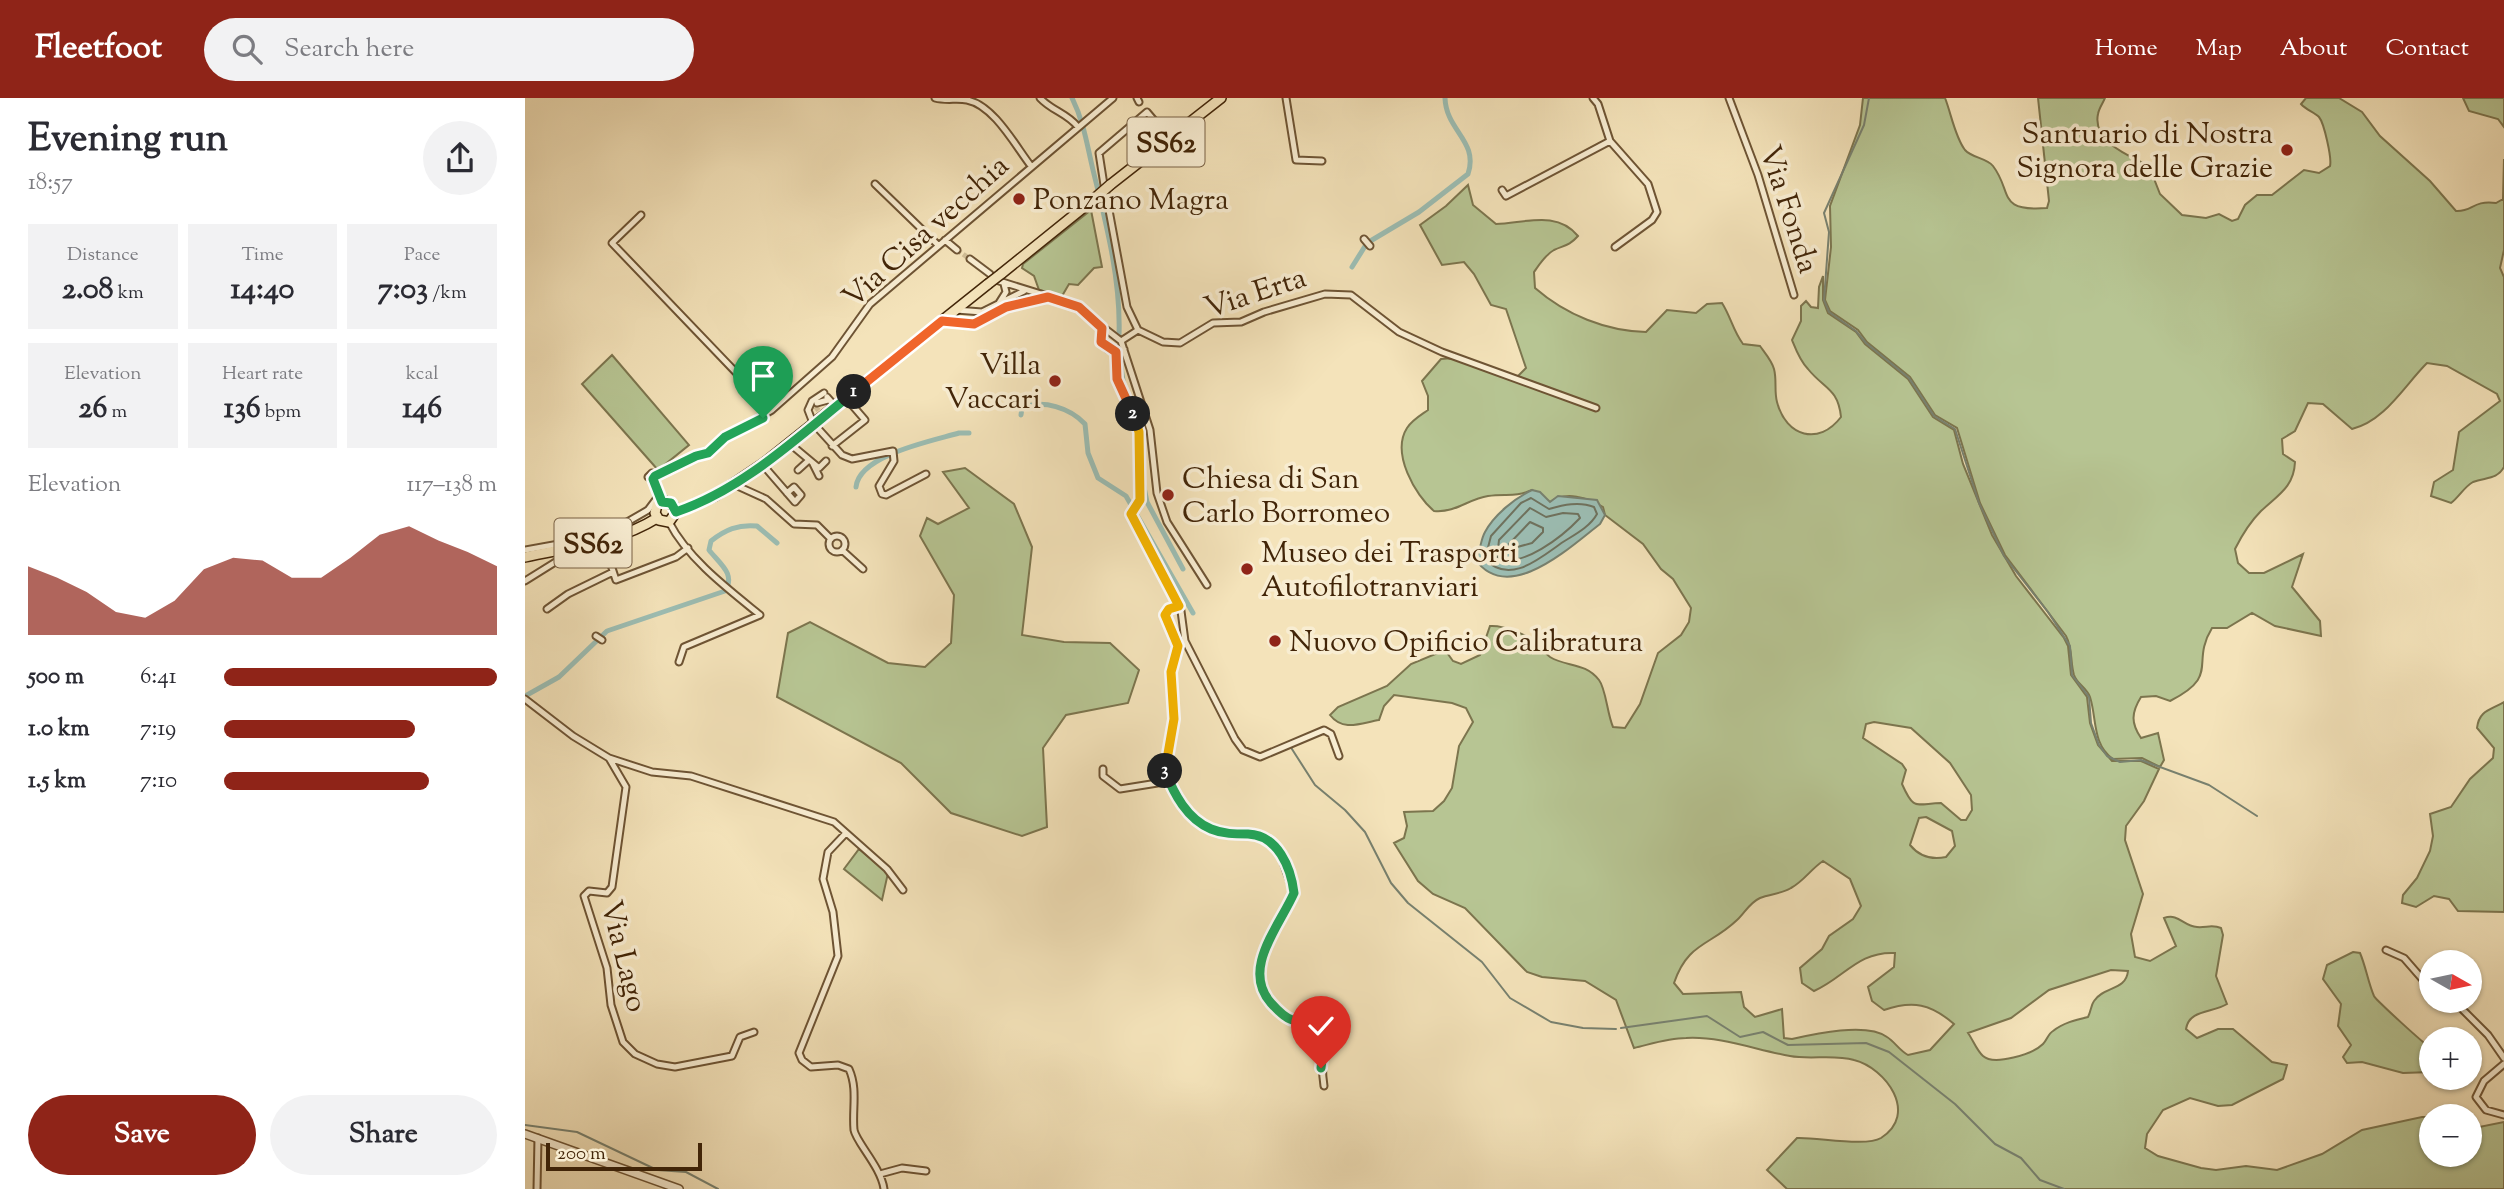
<!DOCTYPE html>
<meta charset="utf-8">
<style>
body{margin:0;font-family:"Sorts Mill Goudy",serif;background:#f2f2f3;color:#2b2b33;height:100vh;display:flex;flex-direction:column;font-size:26px;white-space:nowrap}
*{box-sizing:border-box;margin:0}
p{font-size:23px;color:#7c7c81}
.icon{flex:none;width:38px;height:38px;fill:none;stroke:currentColor;stroke-width:2;stroke-linecap:round;stroke-linejoin:round}
.map{position:relative;flex:1;overflow:hidden}
.side{display:flex;flex-direction:column;background:#fff;width:525px}
.side>*{flex:none}
.needle{width:46px;rotate:99deg}
.controls{position:absolute;left:1894px;top:852px;display:grid;gap:14px}
.controls a{display:grid;place-items:center;width:63px;height:63px;border-radius:50%;background:#fff;box-shadow:0 2px 5px #0004;font-size:35px}
.scale{position:absolute;left:21px;bottom:18px;width:156px;box-sizing:border-box;padding-left:7px;border:4px solid #422508;border-top:0;font-size:19px;line-height:24px;white-space:nowrap;color:#422508;-webkit-text-stroke:5px #f8edd2;paint-order:stroke}
.pin{position:absolute;display:grid;place-items:center;width:60px;height:60px;color:#fff;margin:-72px -30px;border-radius:50% 50% 50% 0;rotate:-45deg;box-shadow:0 0 7px #0007}
.pin .icon{rotate:45deg}
.km{position:absolute;width:35px;height:35px;margin:-18px;border-radius:50%;background:#222;color:#fff;font-size:19px;line-height:35px;text-align:center}
.round{display:grid;place-items:center;flex:none;width:74px;height:74px;border-radius:37px;background:#f2f2f3}
.overview{display:flex;align-items:center;justify-content:space-between;height:119px;padding:0 28px}
h1{font-size:38px;font-weight:800;line-height:52px}
.metrics{display:grid;grid-template-columns:repeat(3,1fr);gap:10px;height:119px;padding:7px 28px}
.metrics div{display:grid;align-content:center;border-radius:0px;background:#f2f2f3;text-align:center}
.metrics b{font-size:30px;font-weight:800}
.metrics small{font-size:19px;font-weight:400}
.metrics p{font-size:19px}
.chart{height:196px;padding:14px 28px}
.chart p{display:flex;justify-content:space-between}
.chart svg{width:100%;height:126px;margin-top:7px;fill:#8f2418;opacity:.7}
.cta{display:flex;gap:14px;margin-top:auto;padding:14px 28px}
.cta a{flex:1;height:80px;border-radius:42px;background:#8f2418;color:#fff;font-size:28px;font-weight:800;line-height:80px;text-align:center}
.cta a+a{background:#f2f2f3;color:#2b2b33}
ul{padding:0 28px;list-style:none;font-size:23px}
li{display:grid;grid-template-columns:112px 84px 1fr;align-items:center;height:52px}
li i{height:18px;border-radius:9px;background:#8f2418}
header{display:flex;align-items:center;gap:42px;box-sizing:border-box;height:98px;padding:0 35px;background:#8f2418;color:#fff}
header strong{font-size:33px}
nav{display:flex;gap:38px;margin-inline-start:auto;font-size:24px}
.search{width:490px;height:63px;background:#f2f2f3;display:flex;align-items:center;gap:18px;box-sizing:border-box;padding:0 24px;border-radius:38px;color:#7c7c81;font-size:26px}
main{display:flex;flex:1;min-height:0}
.map>svg:first-child{display:block}
.green{fill:#b7c593;stroke:#7c754e;stroke-width:2;fill-rule:evenodd}
.water{fill:#9cbeb4;stroke:#78816f;stroke-width:2}
.lines{fill:none;stroke-linecap:round;stroke-linejoin:round}
.shore{stroke:#6f725e;stroke-width:2}
.stream{stroke:#78816f;stroke-width:2}
.canal{stroke:#9cbeb4;stroke-width:5}
.minor-tunnel{stroke:#d0bd96;stroke-width:5;stroke-dasharray:5 2.5;stroke-linecap:butt}
.minor-casing{stroke:#6e5434;stroke-width:9}
.tertiary-casing{stroke:#6e5434;stroke-width:10}
.primary-casing{stroke:#422508;stroke-width:12}
.minor{stroke:#f8edd2;stroke-width:5}
.tertiary{stroke:#f8edd2;stroke-width:7}
.primary{stroke:#f4e3ba;stroke-width:9}
.primary-bridge-casing{stroke:#422508;stroke-width:12;stroke-linecap:butt}
.primary-bridge{stroke:#f4e3ba;stroke-width:9}
.split-1-casing{stroke:#fff;stroke-width:14}
.split-2-casing{stroke:#fff;stroke-width:14}
.split-3-casing{stroke:#fff;stroke-width:14}
.split-4-casing{stroke:#fff;stroke-width:14}
.split-1{stroke:#22a559;stroke-width:9}
.split-2{stroke:#f0652b;stroke-width:9}
.split-3{stroke:#f5b400;stroke-width:9}
.split-4{stroke:#22a559;stroke-width:9}
.poi-dot{fill:#8f2418;stroke:#f8edd2;stroke-width:2.5}
.labels{text-anchor:middle;stroke-width:7;stroke-linejoin:round;paint-order:stroke}
.shield{fill:#f8edd2;stroke:#796145;stroke-width:2}
.shield-label{font-size:28px;font-weight:bold;fill:#422508}
.poi-label{font-size:30px;fill:#422508;stroke:#f8edd2;text-anchor:start}
.street-label{font-size:30px;fill:#422508;stroke:#f8edd2}
</style>
<header>
<strong>Fleetfoot</strong>
<div class="search"><svg class="icon" aria-label="search" viewBox="0 0 24 24"><circle cx="10" cy="10" r="6"/><path d="M15 15l6 6"/></svg>Search here</div>
<nav><a>Home</a><a>Map</a><a>About</a><a>Contact</a></nav>
</header>
<main>
<section class="side">
<div class="overview"><div><h1>Evening run</h1><p>18:57</p></div><a class="round"><svg class="icon" aria-label="share" viewBox="0 0 24 24"><path d="M12 15V3M7 8l5-5 5 5M5 13v7h14v-7"/></svg></a></div>
<div class="metrics">
<div><p>Distance</p><b>2.08<small> km</small></b></div>
<div><p>Time</p><b>14:40</b></div>
<div><p>Pace</p><b>7:03<small> /km</small></b></div>
</div>
<div class="metrics">
<div><p>Elevation</p><b>26<small> m</small></b></div>
<div><p>Heart rate</p><b>136<small> bpm</small></b></div>
<div><p>kcal</p><b>146</b></div>
</div>
<div class="chart"><p><span>Elevation</span>117–138 m</p>
<svg viewBox="0 0 160 44" preserveAspectRatio="none"><path d="M0 44V20L10 24L20 29L30 36L40 38L50 32L60 21L70 17L80 18L90 24L100 24L110 17L120 9L130 6L140 11L150 15L160 20V44z"/></svg>
</div>
<ul>
<li><b>500 m</b>6:41<i style="width:100%"></i></li>
<li><b>1.0 km</b>7:19<i style="width:70%"></i></li>
<li><b>1.5 km</b>7:10<i style="width:75%"></i></li>
</ul>
<div class="cta"><a>Save</a><a>Share</a></div>
</section>
<div class="map">
<svg width="1979" height="1091" viewBox="0 0 1979 1091">
<rect width="100%" height="100%" fill="#f4e3ba"/>
<filter id="stains"><feTurbulence type="fractalNoise" baseFrequency=".00286" numOctaves="4"/><feColorMatrix values="0 0 0 0 .2 0 0 0 0 .09 0 0 0 0 .02 0 0 0 .5 -.17"/></filter>
<radialGradient id="worn" r=".72"><stop offset=".6" stop-color="#630" stop-opacity="0"/><stop offset="1" stop-color="#630" stop-opacity=".3"/></radialGradient>
<path class="green" d="M1338,0h82c6,15 10,39 20,52 7,8 22,8 28,16 20,26 3,46 54,42l2,-7 -11,-103h67c-2,5 -6,10 -7,16 -6,28 32,42 51,52l11,28 22,21 24,3 13,-4 13,7 6,-2 7,-14 12,-10h15l32,-25 15,3 11,-7c2,-8 -6,-43 -11,-49 -5,-5 -13,-7 -18,-13l5,-6h33l23,14 18,24 50,45 26,30c17,1 16,-11 40,-8l7,-4 1,-40v91l-4,18 4,9v190c-7,13 -18,10 -31,15 -9,5 -14,15 -22,21l-20,-7 3,-14 19,-12 6,-38 41,-31 -3,-7 -50,-28 -20,-3c-23,23 -42,58 -75,66l-29,-25 -15,-1 -13,28 -13,8 1,15 12,8c-1,25 -17,33 -34,49 -11,11 -19,24 -26,38l3,14 11,10h15l39,-19 -11,33 28,34 1,15 -46,-10 -23,-13 -25,15h-15c-22,36 9,47 -42,73l-14,-5 -15,1c-10,16 -10,26 0,41l17,-5 6,27 -4,7 -18,-9 -29,1c-21,-15 -16,-40 -23,-62 -3,-9 -13,-13 -16,-22 -4,-13 -1,-26 -8,-39l-61,-81 -25,-52 -23,-75 -22,-13 -25,-38 -43,-35 -9,-12 -28,-19 -5,-11 6,-53 -1,-41 30,-81z
M1938,0h41v29l-6,-8 -29,-8z
M943,87l5,20 23,19c29,-1 61,-14 82,12 -9,10 -13,9 -24,14 -9,5 -15,15 -20,22l1,16c31,27 71,43 111,44l21,-22 29,3 11,-9 15,-1c9,14 11,28 21,41l17,2c5,7 12,15 14,23 3,11 0,22 3,33 9,35 42,44 64,15 -3,-29 -17,-28 -33,-48 -8,-8 -12,-19 -16,-29l9,-19v-15l5,-5 5,6 7,1 1,-21 4,-11v24l5,13 28,19 9,12 43,35 25,38 21,13 9,34 29,71 24,41 48,62 4,8 3,29 16,22 3,26 8,22 14,16h29l18,8 -15,32 -18,25 -1,14 18,54 -12,40 4,23 15,4 26,-15 -12,-28c15,-5 19,8 33,9 9,1 15,-3 24,1l2,7 -7,41 11,28c-14,9 -38,5 -41,25l11,9 21,-9h15l39,33 15,3 -4,14 -51,26 -14,1 -28,-8 -27,12 -16,24 -2,14 13,8 43,12 15,2 30,-4 31,4 45,-16 40,-24 60,-13h9v38h38v-26l35,-7v67h-717l-20,-19 30,-32c20,-1 69,9 84,0 38,-24 5,-70 -27,-78 -21,-6 -43,0 -64,-4 -34,-6 -69,-20 -104,-18 -18,0 -35,6 -52,10l-18,-48 -31,-19 -43,-4 -15,-5 -62,-64 -32,-14 -15,-13 -24,-38 10,-5 3,-12 -3,-14 29,-1 11,-10 8,-13 7,-42 14,-24 -7,-14 -14,-5 -58,-8 -10,11 -5,14c-18,3 -36,12 -49,-5l8,-8 49,-21 24,-22 34,-14 8,11 8,3 19,-9 10,-29c14,-1 38,9 49,19 5,4 6,9 11,12 16,10 35,5 49,23 7,9 8,33 14,47l12,1 15,-24 18,-51 23,-18 8,-13 2,-14 -18,-29 -12,-10 -18,-25 -38,-29 -2,-8c-15,-10 -38,-16 -53,-5l-18,-12c-18,8 -26,3 -44,6 -20,3 -32,17 -54,15 -19,-16 -43,-58 -27,-83 5,-8 14,-13 21,-18v-14l-6,-15 19,-22c26,-4 48,19 75,19l10,-10 -20,-59 -15,-4 -17,-31 -10,-12 -22,3 -22,-40 26,-19zM1349,624l37,6 39,35 21,32 1,15 -6,10h-5l-20,-17c-26,1 -27,8 -39,-19l4,-14 -4,-6 -39,-26 3,-14zM1401,719l26,14 3,15 -9,11c-14,3 -27,-1 -36,-12l9,-27zM1298,763l27,18 11,27 -8,13 -24,17 -7,13 -22,19 2,15 12,8c30,-13 44,-40 81,-38l-1,14 -26,20 4,14 12,9c29,-10 47,-6 70,14l-24,26 -22,5c-9,-5 -13,-13 -21,-18 -20,-15 -73,-3 -95,2l-8,-1 -2,-29 -27,8 -11,-10 -3,-15 -58,2 -9,-11c14,-41 36,-37 63,-63 8,-7 12,-17 23,-22 10,-4 21,-4 31,-10 13,-7 20,-19 32,-27zM1586,872l17,1c-2,20 -24,15 -34,30 -3,4 -3,10 -6,16 -13,3 -25,6 -35,14 -5,3 -6,9 -10,13 -10,10 -49,22 -60,12 -6,-5 -10,-16 -15,-23l43,-15 38,-28z
M566,112l11,57 -8,1 -16,17 -9,-1 -7,12 -23,-6 -5,-14 -12,-8 1,-4z
M87,257l77,90 -31,25 -76,-86z
M440,370l49,36 18,43 -10,88 42,7 46,1 29,27 -11,33 -62,12 -23,33 4,79 -25,9 -71,-23 -50,-50 -124,-66 11,-64 22,-11 78,41 37,4 26,-24 3,-48 -34,-59 7,-18 11,6 31,-16 -26,-36z
M1979,604v210l-46,-1 -9,-12 -15,-3 -18,11 -14,-4 1,-8 14,-17 13,-27 3,-15 -3,-22 21,-7 19,-28 23,-21 1,-10 -17,-20c2,-18 14,-18 27,-26z
M334,751l29,24 -6,27 -38,-31z
M1828,854l7,1c6,14 8,29 14,43 2,4 51,49 57,52v24l-28,1 -41,-11 -15,1 -4,-6 8,-12 -13,-19 3,-22 -18,-25 4,-14z"/>
<path class="water" d="M1007,392l8,2 10,10 8,-6 39,4 8,15 -5,9c-30,23 -92,82 -125,35 6,-8 5,-18 10,-27 9,-17 30,-34 47,-42z"/>
<g class="lines">
<path class="shore" d="M1006,400l18,11c14,-4 30,-8 45,-2l3,7c-7,13 -23,21 -34,28 -22,15 -53,44 -78,17l6,-23 30,-33z
M1005,410l16,9 17,-4 15,1 2,4c-17,18 -58,51 -83,40l2,-18z
M1005,424l13,6v4l-11,11 -22,6 -1,-5z"/>
<path class="stream" d="M1344,0l-5,27 -40,88 5,19 -5,68 5,12 27,19 10,12 43,35 25,38 21,13 24,74 25,53 44,56 22,34 2,29 17,22 2,26 8,22 8,11 13,6 21,-2 68,25 48,31
M765,648l25,39 30,25 20,22 26,51 17,20 74,59 28,36 41,24 32,6 33,1
M1096,930l86,-12 33,21 23,-5 25,13 78,-2 23,9 66,52 40,40 26,14 19,22 24,9
M0,1027l52,7 80,38 29,2 32,17"/>
<path class="canal" d="M547,0c12,24 15,47 21,72 13,53 28,110 26,165
M827,169l15,-24 52,-31 49,-38c11,-33 -22,-43 -23,-76
M595,262l4,27 19,44v51l4,20 36,67
M496,317l1,-7c21,-9 48,0 63,16l3,29 10,25 28,18 67,117
M331,389c3,-32 76,-46 103,-54h10
M0,598l34,-19 48,-46 118,-40c11,-17 -5,-27 -16,-41l2,-9c14,-11 27,-17 46,-15l20,17"/>
<path class="minor-tunnel" d="M432,152l13,9
M290,312l4,-3"/>
<g class="minor-casing">
<path id="minor" d="M410,0c11,3 22,0 32,2 27,5 49,47 64,66
M515,0c12,13 27,15 38,29
M612,0l2,4
M761,0l10,62 26,1
M1068,0l5,6 12,37 38,43 9,28 -5,8 -37,27
M1204,0l29,77 36,120
M350,86l63,61
M579,87l-5,-32 48,-41 17,20
M977,92l4,6 104,-55
M581,96l21,113 11,23
M116,117l-29,28 160,167
M839,141l6,7
M420,142l12,10
M445,161l20,15
M474,183l74,23 48,37 17,-11 25,12 17,1 33,-20 28,-1 23,-10 61,-18 26,1 48,37 43,20 154,56
M474,205l7,-11 -2,-8
M431,212l26,2 42,-21
M417,223l32,3 32,-17 39,-9
M577,230c-3,11 1,23 14,24l8,-3
M596,243l29,89 7,63 10,29 40,63
M591,254l1,27 22,53 1,68 -9,13 1,5 40,73 9,20 4,30 50,98 8,11 17,7 64,-27 7,4 8,22
M302,299l8,9
M292,305l11,-3
M283,312l5,13 29,32 10,4 41,-8 1,10 -15,25 3,8 4,1 40,-21
M283,312l4,-9 12,-8
M264,345l30,25 7,-7
M307,348l33,-26 -19,-22
M237,366l33,38 6,-7 -7,-8 -7,6
M288,366l6,12
M273,372l11,-10
M127,375l3,3 -3,3 -4,-2z
M130,378l41,-20 12,-3 17,-16 47,-27 60,-53 38,-53 243,-206
M128,381l8,16
M208,386l33,15 28,25 23,1 14,14
M144,424c19,37 59,67 91,93l-76,32 -5,15
M304 446a8 8 0 1 1 16 0a8 8 0 1 1-16 0Z
M78,443l13,39 60,-23 12,-9
M0,452l78,-14 45,-26 12,-16
M317,452l21,19
M0,483l32,-20 27,-7 8,-11
M654,508l-10,3 -4,6 13,31 -7,26 3,47 -9,53 20,38 11,11 15,9 47,6 20,12 16,45c-16,34 -53,76 -22,110 24,28 26,16 56,7l9,4 1,5c-15,24 -18,40 -14,67
M22,511l21,-15 45,-22
M71,538l6,4
M0,601l48,37 36,22 43,14 39,4 143,46 53,47 16,21
M84,660l17,29 -14,100 -5,6 -18,-2 -5,5 23,72 4,37 12,37 12,12 22,10 18,3 57,-11 8,-19 14,-5
M578,671v7l17,13 50,-8
M321,735l-18,19 -5,27 10,33 5,44 -39,97 3,7 9,7 27,-2 11,4c9,20 3,40 5,61 2,12 27,37 30,59
M1861,852l18,8 27,31
M1929,903l34,34 16,23
M1979,966l-20,17 -8,16 10,13 18,5
M355,1076l22,-6 24,3
M12,1091l1,-51"/>
</g>
<g class="tertiary-casing">
<path id="tertiary" d="M0,1036l154,55"/>
</g>
<g class="primary-casing">
<path id="primary" d="M585,87l111,-87
M476,176l93,-75
M151,414l-2,-6 -9,-5 -8,4 -2,8 4,7 10,2 7,-10 39,-16 49,-33 224,-179
M0,459c46,-10 92,-14 132,-39"/>
</g>
<use href="#minor" class="minor"/>
<use href="#tertiary" class="tertiary"/>
<use href="#primary" class="primary"/>
<g class="primary-bridge-casing">
<path id="primary-bridge" d="M569,101l16,-14
M463,186l13,-10"/>
</g>
<use href="#primary-bridge" class="primary-bridge"/>
</g>
<g class="lines">
<g class="split-1-casing">
<path id="split-1" d="M238,320l-38,19 -17,16 -12,3 -41,20 -2,3 9,23 9,1 5,9c68,-23 123,-76 178,-120"/>
</g>
<g class="split-2-casing">
<path id="split-2" d="M329,294l88,-71 32,3 32,-17 42,-10 31,10 23,21 -1,14 15,10 1,27 16,35"/>
</g>
<g class="split-3-casing">
<path id="split-3" d="M608,316l6,18 1,68 -9,14 48,92 -10,3 -4,6 13,31 -7,26 3,47 -9,52"/>
</g>
<g class="split-4-casing">
<path id="split-4" d="M640,673c9,23 22,48 46,58 12,5 24,5 37,5 30,1 43,34 46,59 -15,34 -53,76 -23,110 25,28 27,16 57,7l9,4 1,6 -14,23 -3,25"/>
</g>
<use href="#split-1" class="split-1"/>
<use href="#split-2" class="split-2"/>
<use href="#split-3" class="split-3"/>
<use href="#split-4" class="split-4"/>
</g>
<g class="poi-dot">
<circle cx="1762" cy="52" r="7"/>
<circle cx="494" cy="101" r="7"/>
<circle cx="530" cy="283" r="7"/>
<circle cx="643" cy="397" r="7"/>
<circle cx="722" cy="471" r="7"/>
<circle cx="750" cy="543" r="7"/>
</g>
<g class="labels">
<g class="shield">
<rect x="602.5" y="19.5" width="77" height="49" rx="5"/>
<rect x="29.5" y="420.5" width="77" height="49" rx="5"/>
</g>
<g class="shield-label">
<text x="641" y="54">SS62</text>
<text x="68" y="455">SS62</text>
</g>
<g class="poi-label">
<text x="1748" y="45" text-anchor="end">Santuario di Nostra<tspan x="1748" dy="34">Signora delle Grazie</tspan></text>
<text x="508" y="111">Ponzano Magra</text>
<text x="516" y="276" text-anchor="end">Villa<tspan x="516" dy="34">Vaccari</tspan></text>
<text x="657" y="390">Chiesa di San<tspan x="657" dy="34">Carlo Borromeo</tspan></text>
<text x="736" y="464">Museo dei Trasporti<tspan x="736" dy="34">Autofilotranviari</tspan></text>
<text x="764" y="553">Nuovo Opificio Calibratura</text>
</g>
<g class="street-label">
<text transform="translate(1265 111) rotate(72)" y="10">Via Fonda</text>
<text transform="translate(400 133) rotate(-42)" y="10">Via Cisa vecchia</text>
<text transform="translate(730 194) rotate(-18)" y="10">Via Erta</text>
<text transform="translate(100 858) rotate(76)" y="10">Via Lago</text>
</g>
</g>
<rect width="100%" height="100%" filter="url(#stains)"/>
<rect width="100%" height="100%" fill="url(#worn)"/>
</svg>
<div class="controls">
<a><svg class="needle" viewBox="-14 -14 28 28"><path d="M0-13l5 13h-10z" fill="#e53935"/><path d="M0 13l5-13h-10z" fill="#7c7c81"/></svg></a>
<a>+</a>
<a>−</a>
</div>
<div class="scale">200 m</div>
<div class="pin" style="left:238px;top:320px;background:#1e9e55"><svg class="icon" aria-label="arrive" viewBox="0 0 24 24"><path d="M6 21V4h12l-3 4 3 4H6"/></svg></div>
<div class="pin" style="left:796px;top:970px;background:#d93025"><svg class="icon" aria-label="check" viewBox="0 0 24 24"><path d="M5 12l5 5 9-10"/></svg></div>
<b class="km" style="left:329px;top:294px">1</b>
<b class="km" style="left:608px;top:316px">2</b>
<b class="km" style="left:640px;top:673px">3</b>
</div>
</main>
